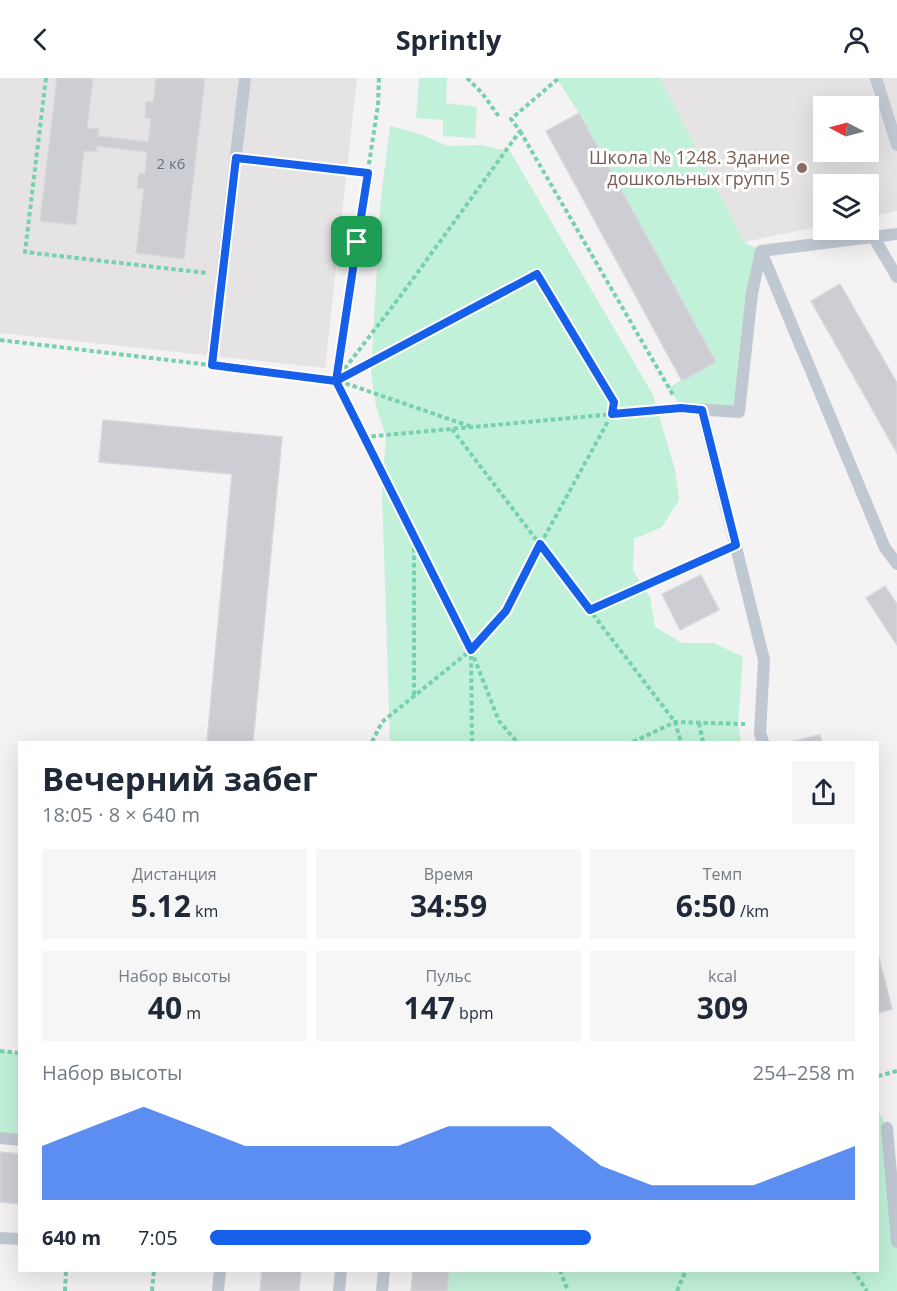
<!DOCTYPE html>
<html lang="ru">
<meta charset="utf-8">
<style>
body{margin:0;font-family:"Open Sans",sans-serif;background:#f6f6f7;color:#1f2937;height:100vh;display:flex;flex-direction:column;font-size:22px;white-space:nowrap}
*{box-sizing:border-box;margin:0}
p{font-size:20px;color:#747a83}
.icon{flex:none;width:33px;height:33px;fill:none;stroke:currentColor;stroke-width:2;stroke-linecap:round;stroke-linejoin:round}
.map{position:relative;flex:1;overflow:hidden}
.sheet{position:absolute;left:18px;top:663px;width:861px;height:531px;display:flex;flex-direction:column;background:#fff;border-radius:0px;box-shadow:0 6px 24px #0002}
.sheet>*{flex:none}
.needle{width:39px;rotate:276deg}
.controls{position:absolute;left:813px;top:18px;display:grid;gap:12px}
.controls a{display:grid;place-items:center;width:66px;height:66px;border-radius:0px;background:#fff;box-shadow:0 6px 24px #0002;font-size:30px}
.pin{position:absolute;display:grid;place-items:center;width:51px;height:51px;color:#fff;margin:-26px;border-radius:12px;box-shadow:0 3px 9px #0006}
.round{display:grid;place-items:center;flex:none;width:63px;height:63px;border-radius:0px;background:#f6f6f7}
.head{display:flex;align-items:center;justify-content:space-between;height:102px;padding:0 24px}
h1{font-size:33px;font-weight:700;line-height:45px}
.metrics{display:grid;grid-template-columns:repeat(3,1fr);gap:9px;height:102px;padding:6px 24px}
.metrics div{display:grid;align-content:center;border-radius:0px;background:#f6f6f7;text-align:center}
.metrics b{font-size:30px;font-weight:700}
.metrics small{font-size:16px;font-weight:400}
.metrics p{font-size:16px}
.chart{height:168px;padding:12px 24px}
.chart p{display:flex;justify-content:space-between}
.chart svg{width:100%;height:108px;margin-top:6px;fill:#165feb;opacity:.7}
ul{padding:0 24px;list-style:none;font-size:20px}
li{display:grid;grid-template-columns:96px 72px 1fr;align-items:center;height:45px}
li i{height:15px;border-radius:8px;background:#165feb}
header{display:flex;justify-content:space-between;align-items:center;height:78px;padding:0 24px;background:#fff;font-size:27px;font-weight:700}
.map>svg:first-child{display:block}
.education{fill:#e5e3e4;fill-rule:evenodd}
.green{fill:#c1f1d8}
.building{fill:#ccced4;stroke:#d6d8dd;stroke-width:1.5}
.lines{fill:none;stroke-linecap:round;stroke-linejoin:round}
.path{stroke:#78d1ad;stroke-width:4;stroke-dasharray:4.5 3;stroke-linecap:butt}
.lane{stroke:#c0c8d1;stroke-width:12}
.route-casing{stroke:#fff;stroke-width:12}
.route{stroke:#165feb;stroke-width:8}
.education-dot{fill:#8d6e63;stroke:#fff;stroke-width:2}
.labels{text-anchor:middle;stroke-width:6;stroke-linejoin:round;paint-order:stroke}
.number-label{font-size:15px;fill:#6a727d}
.education-label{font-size:18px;fill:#785e54;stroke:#fff;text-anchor:end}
</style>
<header><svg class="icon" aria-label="back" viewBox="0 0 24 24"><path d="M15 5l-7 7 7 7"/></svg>Sprintly<svg class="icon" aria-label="person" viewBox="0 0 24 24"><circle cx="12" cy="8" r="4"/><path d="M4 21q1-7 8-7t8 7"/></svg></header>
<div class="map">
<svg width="897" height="1213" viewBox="0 0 897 1213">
<rect width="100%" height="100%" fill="#f4f2f2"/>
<path class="education" d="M0,0h357l-32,290 -325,-35z
M660,0h237v133l-28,6 -1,-33h-44l-1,42 -79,16zM824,28h44v46h-44z"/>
<path class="green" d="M419,0h28l-1,25 31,4 -2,31 -32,-2v-16l-27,-2z
M559,0h101l84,164 17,9 -22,161 -58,-4 -12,-21 47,-25 -137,-249 -22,-34z
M390,48l30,8 28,12 31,-1 31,6 143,244 22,75 4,30 -17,27 -28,12 -1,32 17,26 5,30 27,16h32l29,14 -5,66 3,19h-351l-8,-251 4,-55 -10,-30 -5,-33 10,-175z
M0,973l19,2v87l-19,-2z
M878,1032l9,18 10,114v49h-450l2,-21h429z"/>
<path class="building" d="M57,0h36l-6,50 12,1 -1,7 50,6 3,-23 -6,-1 1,-16h7l3,-24h49l-21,181 -48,-6 8,-64 -7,-1 2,-15 6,1 2,-22 -50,-6v6l-13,-1 -8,74 -36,-4z
M579,35l137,249 -34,19 -136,-250z
M840,206l57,99v70l-86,-152z
M103,342l179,17 -29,305h-46l25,-268 -133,-12z
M701,497l18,35 -39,20 -18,-36z
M885,508l12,18v41l-31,-47z
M820,657l2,7h-32z
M878,876l14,55 -14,4z
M0,1074l20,2v50l-20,-2z
M262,1192h39l-2,21h-39z
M413,1192h36l-2,21h-36z"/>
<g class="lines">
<path class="path" d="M46,0l-21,174 182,21
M379,0l-1,27 -42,275 135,270 28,71 18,21
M467,0l15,15 18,25
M520,53l153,264
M251,81l116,14
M0,262l336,40 66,-86 118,-163 -9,-12 48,-41
M211,287l9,-76
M452,351l223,293 6,20
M364,359l304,-28
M590,532l133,-59
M471,572l35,-39 34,-66 72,-131 2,-12 -77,-128 -201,106 136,47
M414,617v-157
M699,645l4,19
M372,664l10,-20 89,-72 1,92
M633,664l42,-20 70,2
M0,973l20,2
M878,998l19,-5
M560,1192l8,21
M853,1192l14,21
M65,1213l1,-21
M152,1213l2,-21
M677,1213l9,-21"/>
<path class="lane" d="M876,0l21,67
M874,160l23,39
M761,173l124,297 12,16
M761,173l136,-17
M222,197l23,-197
M681,330l58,4 13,-119 9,-42
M702,332l62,250 -4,73 3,9
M887,1050l10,114
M0,1060l20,2
M0,1160l20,1
M218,1213l2,-21
M339,1213l2,-21
M382,1213l2,-21"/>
</g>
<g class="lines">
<g class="route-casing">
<path id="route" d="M357,164l-21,139 135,269 35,-39 34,-67 50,66 146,-65 -34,-135 -21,-2 -69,6 2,-12 -77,-128 -201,107 -124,-16 24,-207 132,15 -11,69"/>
</g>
<use href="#route" class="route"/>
</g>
<circle class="education-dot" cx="802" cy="90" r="6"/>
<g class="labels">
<g class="number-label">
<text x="171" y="91">2 к6</text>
</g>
<g class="education-label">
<text x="790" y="86">Школа № 1248. Здание<tspan x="790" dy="21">дошкольных групп 5</tspan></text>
</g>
</g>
</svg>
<div class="controls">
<a><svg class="needle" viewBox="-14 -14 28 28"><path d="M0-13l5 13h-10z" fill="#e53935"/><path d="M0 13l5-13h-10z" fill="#747a83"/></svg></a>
<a><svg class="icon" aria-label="layers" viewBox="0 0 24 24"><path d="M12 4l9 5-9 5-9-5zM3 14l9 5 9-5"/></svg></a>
</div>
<div class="pin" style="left:357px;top:164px;background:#1e9e55"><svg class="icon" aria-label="arrive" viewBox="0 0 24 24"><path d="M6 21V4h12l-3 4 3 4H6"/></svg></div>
<section class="sheet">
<div class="head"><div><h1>Вечерний забег</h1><p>18:05 · 8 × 640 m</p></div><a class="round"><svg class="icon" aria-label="share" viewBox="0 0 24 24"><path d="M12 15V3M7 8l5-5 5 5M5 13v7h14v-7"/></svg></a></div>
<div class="metrics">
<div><p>Дистанция</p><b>5.12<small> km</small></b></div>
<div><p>Время</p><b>34:59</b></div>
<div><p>Темп</p><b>6:50<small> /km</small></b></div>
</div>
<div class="metrics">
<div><p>Набор высоты</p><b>40<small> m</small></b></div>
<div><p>Пульс</p><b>147<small> bpm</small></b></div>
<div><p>kcal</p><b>309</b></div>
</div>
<div class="chart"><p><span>Набор высоты</span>254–258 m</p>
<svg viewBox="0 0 160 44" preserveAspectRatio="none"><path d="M0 44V22L10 14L20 6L30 14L40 22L50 22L60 22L70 22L80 14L90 14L100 14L110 30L120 38L130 38L140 38L150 30L160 22V44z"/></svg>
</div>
<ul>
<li><b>640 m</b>7:05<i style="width:59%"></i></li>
</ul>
</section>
</div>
